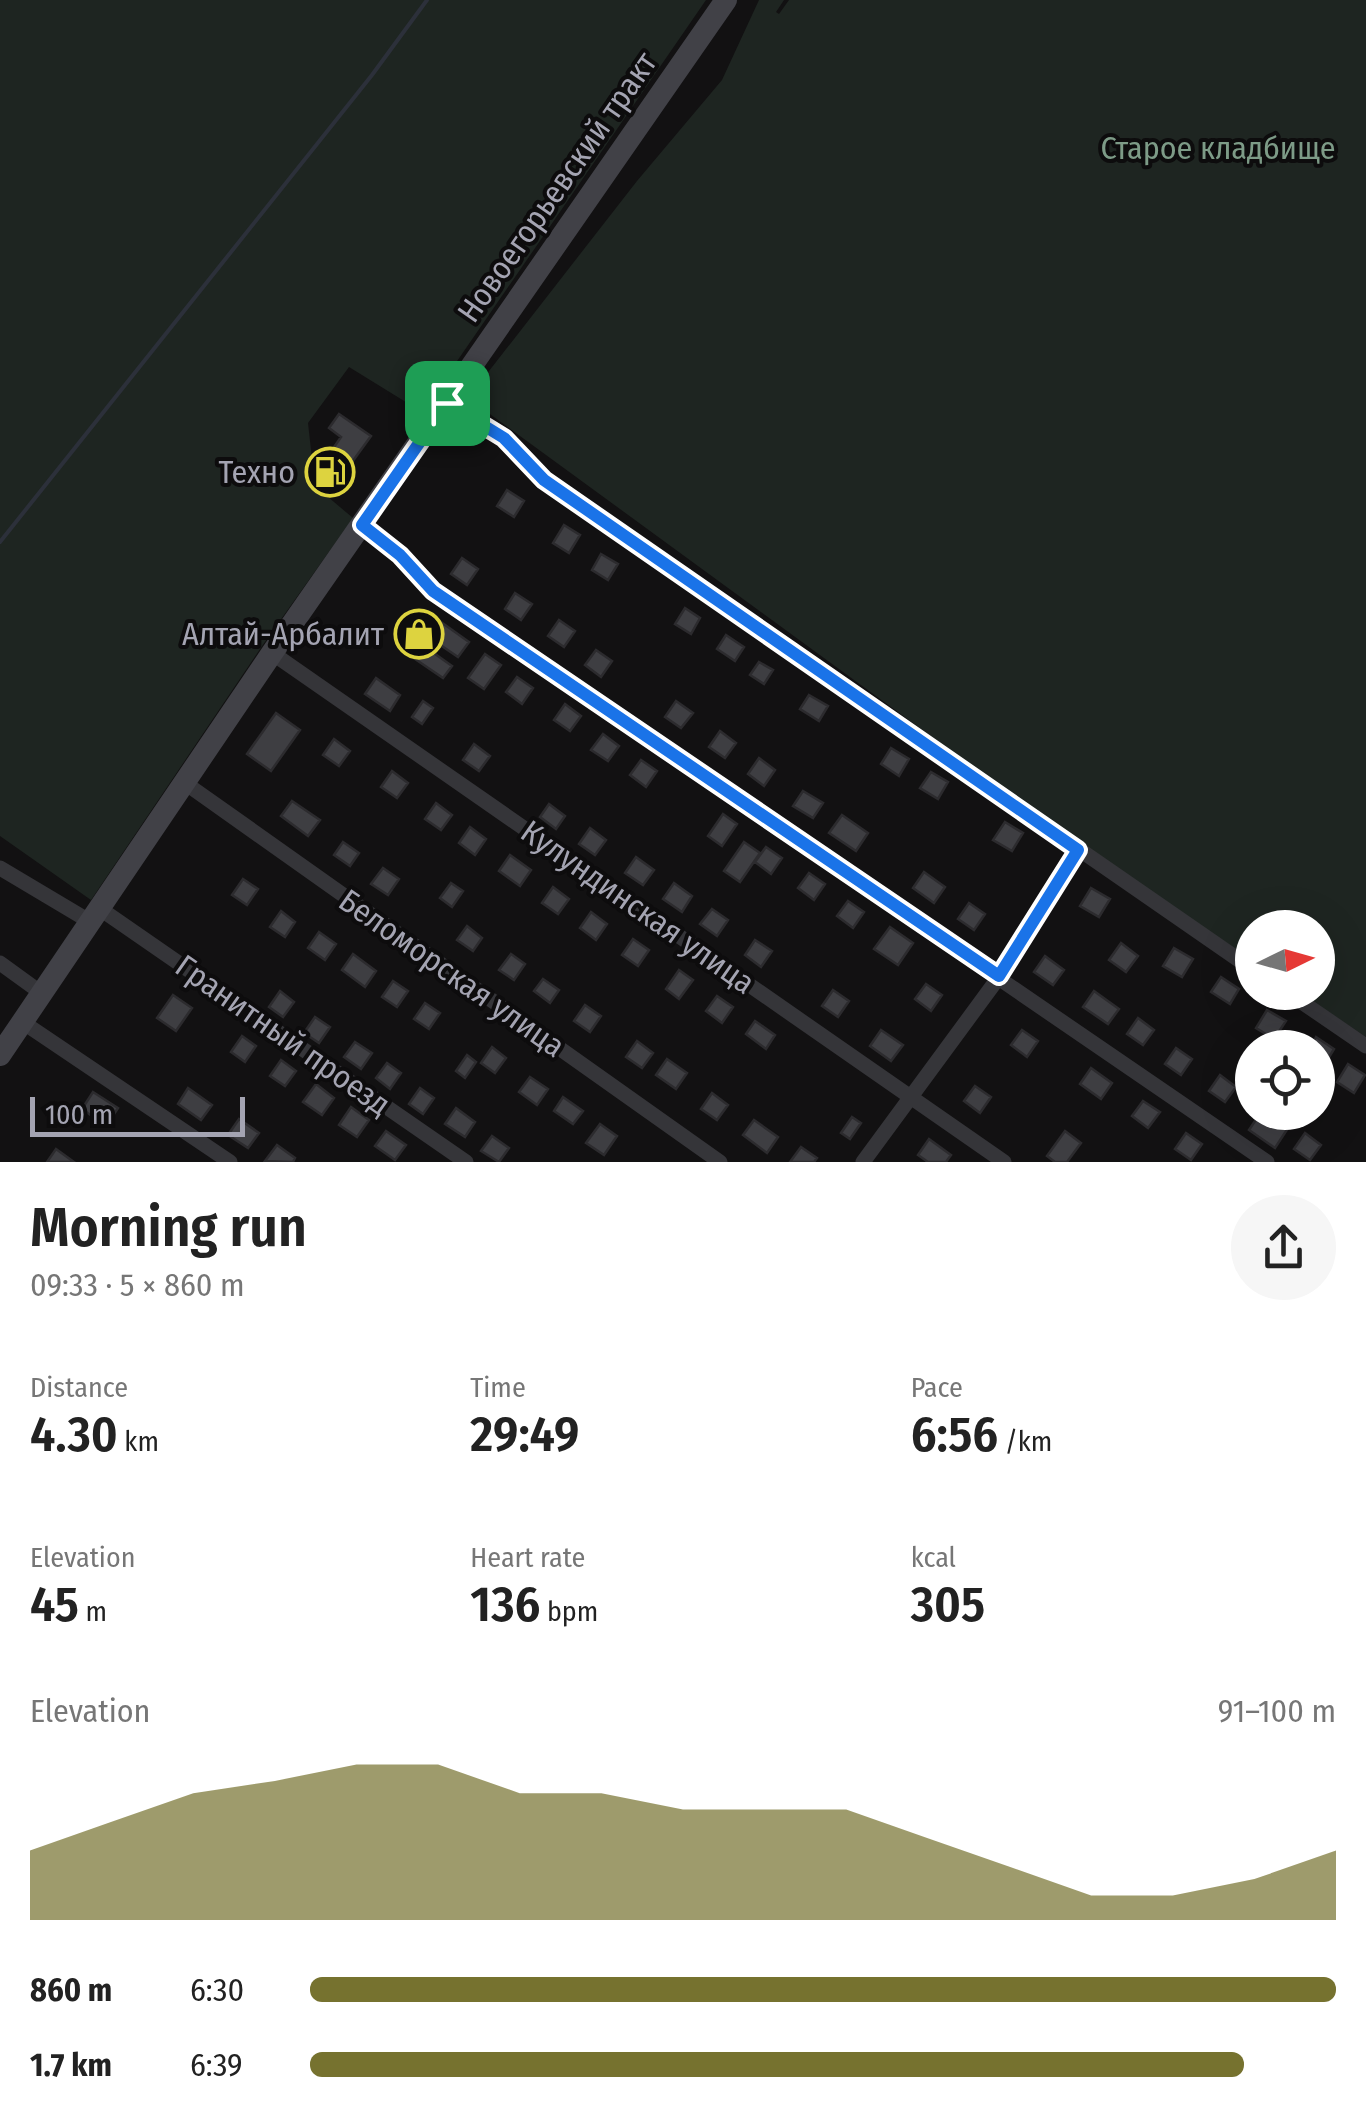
<!DOCTYPE html>
<meta charset="utf-8">
<style>
body{margin:0;font-family:"Fira Sans Condensed",sans-serif;background:#f6f6f6;color:#222;height:100vh;display:flex;flex-direction:column;font-size:38px;white-space:nowrap}
*{box-sizing:border-box;margin:0}
p{font-size:32px;color:#767676}
.icon{flex:none;width:55px;height:55px;fill:none;stroke:currentColor;stroke-width:2;stroke-linecap:round;stroke-linejoin:round}
.map{position:relative;height:1162px;overflow:hidden}
.panel{display:flex;flex-direction:column;background:#fff;flex:1}
.panel>*{flex:none}
.needle{width:65px;rotate:85deg}
.buttons{position:absolute;left:1235px;top:910px;display:grid;gap:20px}
.buttons a{display:grid;place-items:center;width:100px;height:100px;border-radius:50%;background:#fff;box-shadow:0 10px 40px #0002;font-size:50px}
.scale{position:absolute;left:30px;bottom:25px;width:215px;box-sizing:border-box;padding-left:10px;border:5px solid #a4a4b2;border-top:0;font-size:28px;line-height:35px;white-space:nowrap;color:#a4a4b2;-webkit-text-stroke:8px #0d0c0d;paint-order:stroke}
.pin{position:absolute;display:grid;place-items:center;width:85px;height:85px;color:#fff;margin:-42px;border-radius:20px;box-shadow:0 5px 15px #0006}
.round{display:grid;place-items:center;flex:none;width:105px;height:105px;border-radius:52px;background:#f6f6f6}
.head{display:flex;align-items:center;justify-content:space-between;height:170px;padding:0 30px}
h1{font-size:55px;font-weight:600;line-height:75px}
.metrics{display:grid;grid-template-columns:repeat(3,1fr);gap:15px;height:170px;padding:10px 30px}
.metrics div{display:grid;align-content:center}
.metrics b{font-size:50px;font-weight:600}
.metrics small{font-size:28px;font-weight:400}
.metrics p{font-size:28px}
.chart{height:280px;padding:20px 30px}
.chart p{display:flex;justify-content:space-between}
.chart svg{width:100%;height:180px;margin-top:10px;fill:#76722f;opacity:.7}
ul{padding:0 30px;list-style:none;font-size:32px}
li{display:grid;grid-template-columns:160px 120px 1fr;align-items:center;height:75px}
li i{height:25px;border-radius:12px;background:#76722f}
.map>svg:first-child{display:block}
.green{fill:#1e2521}
.lines{fill:none;stroke-linecap:round;stroke-linejoin:round}
.stream{stroke:#2c303a;stroke-width:4}
.building{fill:#3e3e42;stroke:#2c2b2e;stroke-width:2.5}
.minor{stroke:#353539;stroke-width:15}
.secondary{stroke:#414147;stroke-width:22}
.route-casing{stroke:#fff;stroke-width:20}
.route{stroke:#1a73e8;stroke-width:12}
.labels{text-anchor:middle;stroke-width:8;stroke-linejoin:round;paint-order:stroke}
.park-label{font-size:32px;fill:#7d9b87;stroke:#0d0c0d}
.street-label{font-size:32px;fill:#a4a4b2;stroke:#0d0c0d}
.poi-label{font-size:32px;fill:#a4a4b2;stroke:#0d0c0d;text-anchor:end}
</style>
<div class="map">
<svg width="1366" height="1162" viewBox="0 0 1366 1162">
<rect width="100%" height="100%" fill="#121112"/>
<path class="green" d="M0,0h706l-284,412 -73,-45 -41,56 7,63 38,32 -91,128 -171,254 -91,-64z
M759,0h25l-8,12 3,2 10,-14h577v1037l-66,-44 18,-1v-64h-66v33l-172,-116 -612,-447 169,-217 85,-101z"/>
<g class="lines">
<path class="stream" d="M0,542l372,-467 55,-75"/>
</g>
<path class="building" d="M339,414l32,22 -24,33 -19,-13 13,-19 -12,-9z
M329,461l14,9 -8,13 -14,-10z
M507,490l17,11 -10,16 -17,-11z
M564,525l16,10 -11,18 -16,-10z
M601,554l17,10 -10,16 -16,-10z
M462,558l16,11 -11,16 -16,-11z
M515,593l17,11 -11,16 -16,-11z
M685,608l15,10 -9,16 -16,-10z
M423,611l16,11 -24,35 -16,-12z
M559,620l16,11 -11,16 -16,-11z
M441,622l28,20 -11,15 -28,-19z
M726,635l18,12 -9,14 -18,-12z
M424,646l28,20 -9,12 -28,-19z
M596,650l16,11 -11,16 -16,-12z
M485,654l16,11 -17,24 -16,-11z
M759,662l14,8 -9,14 -14,-9z
M517,677l16,11 -11,16 -16,-12z
M376,678l24,17 -10,16 -25,-17z
M809,695l19,11 -9,15 -19,-12z
M423,701l10,7 -11,16 -10,-7z
M676,701l17,12 -12,15 -16,-11z
M565,704l16,12 -11,15 -16,-11z
M276,713l24,17 -29,41 -24,-17z
M720,731l16,12 -11,15 -16,-11z
M603,734l16,12 -11,15 -17,-11z
M334,739l16,12 -11,15 -16,-11z
M474,744l16,12 -11,15 -16,-11z
M891,748l18,11 -10,17 -18,-12z
M759,758l16,12 -11,16 -16,-12z
M641,760l16,11 -11,16 -16,-12z
M392,771l16,12 -11,15 -16,-11z
M931,772l17,10 -10,17 -18,-11z
M803,791l20,12 -10,15 -20,-12z
M292,801l28,19 -12,16 -27,-20z
M436,803l16,12 -11,15 -16,-11z
M549,804l16,12 -9,13 -16,-12z
M723,814l14,10 -15,22 -14,-10z
M842,815l26,18 -12,18 -27,-18z
M1005,822l18,11 -11,18 -19,-11z
M470,827l16,12 -11,16 -16,-12z
M590,828l16,12 -11,15 -16,-11z
M343,842l16,11 -9,13 -16,-11z
M744,842l16,11 -20,29 -16,-11z
M766,847l16,11 -11,16 -16,-12z
M510,855l21,15 -11,16 -21,-15z
M636,857l18,13 -11,15 -18,-12z
M383,868l16,11 -11,16 -17,-11z
M924,872l21,15 -11,16 -21,-15z
M809,873l16,11 -11,16 -16,-12z
M243,879l15,10 -11,16 -15,-10z
M451,883l12,8 -11,16 -12,-9z
M674,883l18,13 -10,16 -19,-13z
M553,887l16,12 -11,15 -16,-11z
M1091,888l19,11 -11,18 -19,-11z
M848,901l16,11 -11,16 -16,-12z
M969,903l16,11 -11,16 -16,-11z
M712,909l16,11 -11,16 -17,-12z
M281,911l14,11 -10,15 -15,-10z
M591,912l16,12 -11,16 -16,-12z
M467,926l15,12 -9,13 -16,-11z
M890,927l23,16 -15,22 -24,-16z
M319,932l17,12 -11,16 -17,-12z
M633,939l16,11 -11,16 -16,-11z
M755,940l17,11 -11,16 -16,-12z
M1121,943l17,13 -12,16 -17,-12z
M1174,948l19,11 -11,18 -19,-11z
M353,954l23,17 -11,16 -23,-17z
M511,954l14,10 -11,16 -15,-10z
M1045,956l19,14 -11,15 -19,-13z
M679,970l14,10 -14,19 -13,-10z
M1221,977l18,12 -9,15 -19,-12z
M543,979l16,11 -9,13 -16,-12z
M393,981l15,10 -11,16 -15,-10z
M926,984l16,11 -11,16 -16,-12z
M833,990l16,11 -11,16 -16,-11z
M280,991l14,11 -11,15 -14,-10z
M1094,991l25,18 -11,15 -25,-17z
M173,995l19,13 -16,23 -19,-13z
M717,996l16,11 -11,16 -16,-12z
M425,1003l15,10 -11,16 -15,-10z
M585,1005l16,11 -11,16 -16,-11z
M1267,1010l19,11 -12,18 -18,-11z
M315,1017l15,10 -11,16 -15,-10z
M1138,1018l16,12 -11,15 -16,-11z
M755,1021l20,14 -9,14 -20,-15z
M881,1030l22,15 -12,16 -21,-15z
M1022,1030l16,11 -11,16 -16,-12z
M242,1036l14,10 -11,16 -14,-10z
M1316,1037l18,12 -14,23 -2,-24h-8z
M637,1041l16,12 -11,15 -16,-11z
M355,1042l17,11 -11,16 -17,-12z
M492,1047l14,11 -11,15 -14,-10z
M1176,1048l16,11 -11,16 -16,-11z
M467,1055l9,7 -11,16 -9,-7z
M667,1059l20,14 -11,16 -20,-14z
M281,1060l15,11 -11,15 -15,-10z
M387,1063l14,10 -11,16 -14,-11z
M1348,1064l17,11 -11,18 -17,-11z
M1091,1068l21,15 -11,16 -21,-15z
M1220,1075l16,12 -11,15 -16,-11z
M530,1077l18,12 -11,16 -18,-13z
M316,1084l18,14 -12,17 -19,-13z
M975,1086l16,11 -11,16 -16,-12z
M188,1088l24,17 -11,15 -23,-16z
M420,1088l14,10 -11,16 -14,-10z
M93,1092l25,16 -12,18 -24,-17z
M712,1093l16,12 -11,15 -16,-11z
M563,1097l20,14 -10,13 -19,-13z
M1143,1101l17,11 -12,16 -16,-12z
M351,1107l18,13 -12,17 -18,-12z
M456,1108l19,14 -10,15 -20,-13z
M1261,1112h11l18,13 -15,23 -26,-18z
M852,1117l9,6 -11,16 -9,-6z
M239,1119l20,14 -11,15 -20,-13z
M754,1120l24,17 -11,16 -24,-18z
M600,1124l17,12 -13,19 -18,-12z
M386,1131l20,14 -11,15 -20,-14z
M1065,1131l16,12 -14,19h-12l-8,-6z
M1186,1133l16,11 -11,16 -16,-11z
M1305,1133l16,12 -11,15 -16,-11z
M492,1136l17,12 -10,14 -18,-11z
M929,1139l22,16 -5,7h-18l-10,-7z
M277,1145l18,13 -2,4 -28,-1z
M801,1147l16,11 -3,4h-24z
M56,1149l18,13h-27z"/>
<g class="lines">
<path class="minor" d="M447,403l57,35 40,41 708,490
M362,525l37,30 34,36 834,571
M272,653l732,509
M185,783l535,379
M0,868l89,53
M99,908l367,254
M0,963l40,29
M1287,992l79,54
M21,1021l209,141
M863,1162l136,-185 79,-127"/>
<path class="secondary" d="M0,1055l272,-402 454,-653"/>
</g>
<g class="lines">
<g class="route-casing">
<path id="route" d="M447,403l57,35 40,42 534,370 -79,126 -566,-385 -33,-36 -38,-30z"/>
</g>
<use href="#route" class="route"/>
</g>
<defs>
<g id="fuel-ring" transform="scale(2.5)"><circle r="9.5" fill="#0d0c0d" stroke="#ddd33f" stroke-width="1.5"/><path d="M-5.5-6h7V0h2V4h1.3V-2.5L3-4.5l.8-.8L6-3V5H2.5V1h-1V6h-7ZM-4.2-4.7v3.2H.2V-4.7Z" fill="#ddd33f"/></g>
<g id="shop-ring" transform="scale(2.5)"><circle r="9.5" fill="#0d0c0d" stroke="#ddd33f" stroke-width="1.5"/><path d="M-5-2.5h2.3a2.7 3.5 0 0 1 5.4 0H5L5.5 6h-11ZM-1.5-2.5h3a1.5 2.3 0 0 0-3 0Z" fill="#ddd33f"/></g>
</defs>
<g fill-rule="evenodd">
<use href="#fuel-ring" x="330" y="472"/>
<use href="#shop-ring" x="419" y="634"/>
</g>
<g class="labels">
<g class="park-label">
<text x="1218" y="159">Старое кладбище</text>
</g>
<g class="street-label">
<text transform="translate(557 187) rotate(-55)" y="11">Новоегорьевский тракт</text>
<text transform="translate(638 907) rotate(35)" y="11">Кулундинская улица</text>
<text transform="translate(452 973) rotate(35)" y="11">Беломорская улица</text>
<text transform="translate(283 1035) rotate(35)" y="11">Гранитный проезд</text>
</g>
<g class="poi-label">
<text x="295" y="483">Техно</text>
<text x="384" y="645">Алтай-Арбалит</text>
</g>
</g>
</svg>
<div class="buttons">
<a><svg class="needle" viewBox="-14 -14 28 28"><path d="M0-13l5 13h-10z" fill="#e53935"/><path d="M0 13l5-13h-10z" fill="#767676"/></svg></a>
<a><svg class="icon" aria-label="locate" viewBox="0 0 24 24"><circle cx="12" cy="12" r="6"/><path d="M12 2v4M12 18v4M2 12h4M18 12h4"/></svg></a>
</div>
<div class="scale">100 m</div>
<div class="pin" style="left:447px;top:403px;background:#1e9e55"><svg class="icon" aria-label="arrive" viewBox="0 0 24 24"><path d="M6 21V4h12l-3 4 3 4H6"/></svg></div>
</div>
<section class="panel">
<div class="head"><div><h1>Morning run</h1><p>09:33 · 5 × 860 m</p></div><a class="round"><svg class="icon" aria-label="share" viewBox="0 0 24 24"><path d="M12 15V3M7 8l5-5 5 5M5 13v7h14v-7"/></svg></a></div>
<div class="metrics">
<div><p>Distance</p><b>4.30<small> km</small></b></div>
<div><p>Time</p><b>29:49</b></div>
<div><p>Pace</p><b>6:56<small> /km</small></b></div>
</div>
<div class="metrics">
<div><p>Elevation</p><b>45<small> m</small></b></div>
<div><p>Heart rate</p><b>136<small> bpm</small></b></div>
<div><p>kcal</p><b>305</b></div>
</div>
<div class="chart"><p><span>Elevation</span>91–100 m</p>
<svg viewBox="0 0 160 44" preserveAspectRatio="none"><path d="M0 44V27L10 20L20 13L30 10L40 6L50 6L60 13L70 13L80 17L90 17L100 17L110 24L120 31L130 38L140 38L150 34L160 27V44z"/></svg>
</div>
<ul>
<li><b>860 m</b>6:30<i style="width:100%"></i></li>
<li><b>1.7 km</b>6:39<i style="width:91%"></i></li>
</ul>
</section>
